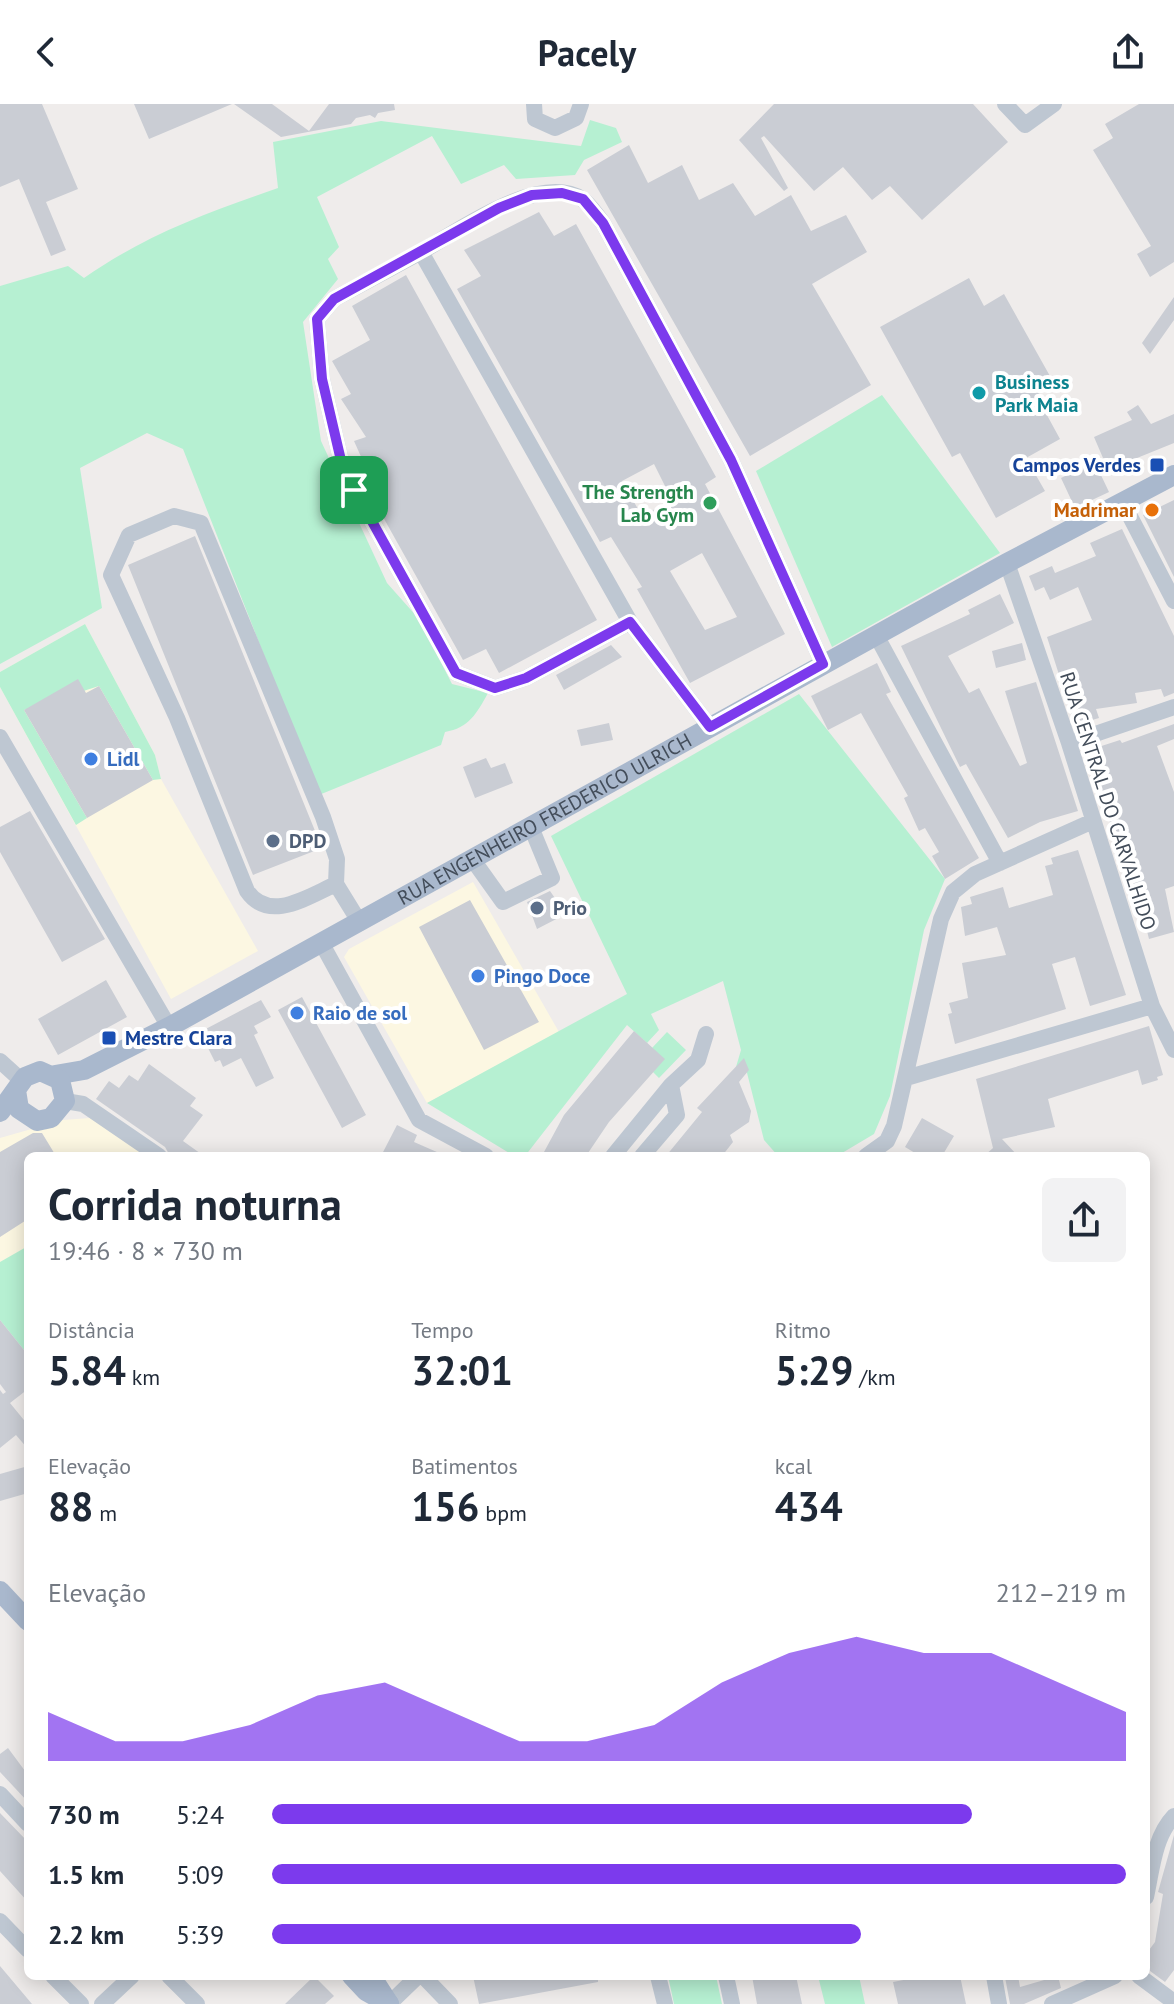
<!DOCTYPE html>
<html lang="pt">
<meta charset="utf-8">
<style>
body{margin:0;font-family:"PT Sans",sans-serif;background:#f2f2f3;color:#1f2937;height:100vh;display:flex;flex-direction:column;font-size:30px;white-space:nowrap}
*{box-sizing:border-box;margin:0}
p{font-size:26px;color:#747a83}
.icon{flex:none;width:44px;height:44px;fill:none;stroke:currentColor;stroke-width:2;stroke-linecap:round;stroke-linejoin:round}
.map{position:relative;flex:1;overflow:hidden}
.panel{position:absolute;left:24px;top:1048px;width:1126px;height:828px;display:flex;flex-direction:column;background:#fff;border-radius:12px;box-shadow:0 4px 20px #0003}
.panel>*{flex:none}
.pin{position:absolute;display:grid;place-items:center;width:68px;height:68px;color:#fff;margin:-34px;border-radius:16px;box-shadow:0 4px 12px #0006}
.round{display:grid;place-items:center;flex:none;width:84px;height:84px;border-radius:12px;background:#f2f2f3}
.summary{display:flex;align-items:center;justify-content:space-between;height:136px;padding:0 24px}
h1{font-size:44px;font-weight:700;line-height:60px}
.metrics{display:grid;grid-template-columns:repeat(3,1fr);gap:12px;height:136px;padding:8px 24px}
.metrics div{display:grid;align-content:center}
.metrics b{font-size:40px;font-weight:700}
.metrics small{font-size:22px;font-weight:400}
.metrics p{font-size:22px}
.chart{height:224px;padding:16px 24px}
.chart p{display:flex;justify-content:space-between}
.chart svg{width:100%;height:144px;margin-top:8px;fill:#7c3aed;opacity:.7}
ul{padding:0 24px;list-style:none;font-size:26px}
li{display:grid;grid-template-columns:128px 96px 1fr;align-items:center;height:60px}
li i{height:20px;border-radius:10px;background:#7c3aed}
header{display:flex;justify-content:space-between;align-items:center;height:104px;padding:0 24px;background:#fff;font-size:36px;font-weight:700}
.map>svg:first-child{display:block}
.commercial{fill:#fcf7e2}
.green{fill:#b6f0d2}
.building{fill:#cacdd4;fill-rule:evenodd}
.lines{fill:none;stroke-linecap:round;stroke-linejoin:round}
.minor{stroke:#bec7d2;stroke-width:16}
.major{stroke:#a9b8cd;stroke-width:20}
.route-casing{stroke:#fff;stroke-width:16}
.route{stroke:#7c3aed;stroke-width:10}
.culture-dot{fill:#0f9aa8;stroke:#fff;stroke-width:3}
.transit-dot{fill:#1a4fb4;stroke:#fff;stroke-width:3}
.leisure-dot{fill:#2e9e5b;stroke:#fff;stroke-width:3}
.food-dot{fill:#e8710a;stroke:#fff;stroke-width:3}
.shop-dot{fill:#3f7fe0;stroke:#fff;stroke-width:3}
.service-dot{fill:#5c6f8a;stroke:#fff;stroke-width:3}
.labels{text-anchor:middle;stroke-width:8;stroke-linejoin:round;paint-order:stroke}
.culture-label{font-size:20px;font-weight:bold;fill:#0d838f;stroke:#fff;text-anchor:start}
.transit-label{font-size:20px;font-weight:bold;fill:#164399;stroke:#fff;text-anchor:end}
.leisure-label{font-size:20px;font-weight:bold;fill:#27864d;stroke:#fff;text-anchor:end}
.food-label{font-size:20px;font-weight:bold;fill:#c56008;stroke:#fff;text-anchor:end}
.shop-label{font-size:20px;font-weight:bold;fill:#366cbe;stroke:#fff;text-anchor:start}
.street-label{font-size:20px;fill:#434d5a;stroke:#fff}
.service-label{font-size:20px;font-weight:bold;fill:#4e5e75;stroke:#fff;text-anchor:start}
</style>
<header><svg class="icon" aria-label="back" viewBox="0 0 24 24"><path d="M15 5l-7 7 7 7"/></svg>Pacely<svg class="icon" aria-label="share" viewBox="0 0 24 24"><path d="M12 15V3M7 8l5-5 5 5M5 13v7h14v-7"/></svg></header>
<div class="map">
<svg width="1174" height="1900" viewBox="0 0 1174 1900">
<rect width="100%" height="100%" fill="#efeceb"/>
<path class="commercial" d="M85,520l70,131 6,24 97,172 -87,48 -171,-312v-15z
M473,778l86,150 -132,71 -83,-146 5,-8z
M90,1014l56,38h-118v94l-28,17v-129l63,-18z"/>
<path class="green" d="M590,16l26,8 6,14 -38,18 -9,15 -59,4 -12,-14 -43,19 -29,-48 -115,61 22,50 -11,12 10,20 -35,43 18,119 66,142 32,36 33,65 36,9c-11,20 -19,35 -43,39l-4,13 -122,50 -136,-346 -36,-16 -67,35 22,140 -102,56v-378l68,-20 16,12c63,-44 123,-65 194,-90l-5,-46 108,-21 200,25z
M882,291l118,158 -168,94 -76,-176z
M85,520l70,131 6,24 -8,1 -54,-94 -75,24 63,108 -11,7 -76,-138v-15z
M799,590l146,185 -21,51 -34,166 -16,38 -37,22h-59l-14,-16 -20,-79 -8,6 5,-17 -18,-69 -72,33 8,16 -12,13 -20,-18 -102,131h-11l-87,-53 200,-109 -76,-158z
M667,928l19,18 -27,28 -6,-6 -1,-24z
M28,1142v109l-28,-35v-58z
M668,1872h48l6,28h-48z
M818,1872h41l6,28h-40z"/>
<path class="building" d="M0,0h42l36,85 -32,13 20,48 -15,6 -32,-77 -19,8z
M134,0h98l-83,35z
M234,0h38l37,27 20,-27h65l1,6 -17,3 -3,5 -5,-3 -14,3 -5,6 -70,13z
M774,0h199l35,38 -86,78 -32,-34 -18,14 -29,-33 -29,24 -50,-55 -3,2 27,50 -4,3 -45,-51z
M1139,0h35v158l-24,15 -13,-23 14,-8 -58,-96 20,-12 -8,-14z
M629,41l19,38 34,-18 17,35 34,-17 22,33 36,-21 20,36 35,-16 21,37 -55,32 59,101 -121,71 -163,-286z
M539,108l15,24 22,-12 140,253 -11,7 80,150 -95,49 -53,-94 5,-2 -31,-50 -11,5 -143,-253 24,-13 -17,-26zM654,360l18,36 -30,16 -20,-35zM702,449l35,64 -32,13 -35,-59z
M406,171l191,345 -98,53 -13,-24 -23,11 -99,-177 7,-4 -17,-38 12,-4 -25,-38 10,-5 -19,-33 38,-21 -18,-34z
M969,174l15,28 20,-12 51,91 -19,10 24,44 -34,19 19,33 -49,27 -36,-65 -8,4 -72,-130z
M1174,193v23l-24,34 -8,-11z
M1138,301l13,19 23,-10v29l-74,30 9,19 -34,16 -14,-30 42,-20 -9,-21 38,-17 -5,-8z
M1174,396v77l-31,-62z
M1122,425l52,107v57l-10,4 -3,-8 -26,4 2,10 -41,6 3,9 -24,7 -28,-88 45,-17 -14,-33 -28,13 -6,-13 -9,4 -6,-15 23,-10 3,7 41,-17 -6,-13z
M195,432l127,312 -69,27 -125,-310z
M1000,490l14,29 -66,33 21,37 10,-5 41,78 7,-3 -22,-72 31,-9 42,129 -38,11 -32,16 -42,-74 -6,3 -59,-121 69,-32 -2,-4z
M1022,539l4,17 -30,8 -4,-17z
M611,541l11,12 -58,33 -8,-15z
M877,559l14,29 -5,2 93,164 -34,21 -13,-23 7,-4 -14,-24 -6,3 -15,-33 4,-2 -47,-83 -33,17 -17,-34z
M78,575l8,14 13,-7 54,94 -66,38 -63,-108z
M609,619l4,17 -32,6 -4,-16z
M1174,620v15l-17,7 17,46v94l-9,3 9,43 -25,7 -10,-40 -56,-147 37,-12 2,3z
M486,654l5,10 14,-5 8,20 -38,15 -12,-31z
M30,707l75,128 -43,23 -62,-110v-25z
M1078,746l48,145 -36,11 -15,-49 -23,7 14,45 -111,35 -7,-30 4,-1 -3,-10 19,-5 -6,-35 44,-8 -9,-28 -32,9 -4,-29 11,-3 -2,-7 33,-10 6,21 44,-13 -8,-29 8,-2 -2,-6z
M550,787l16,23 -29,15 -10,-27z
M470,796l69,122 -55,28 -65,-123z
M106,876l21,37 -69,38 -20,-36z
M302,893l64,118 -24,13 -64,-118z
M261,896l10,17 -17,9 4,7 -4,2 20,43 -18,9 -15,-29 -18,9 -3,-7 -5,2 -15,-30z
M1149,922l14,49 -6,2 1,3 -16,5 -4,-15 -90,29 7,28 -53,12 16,17h-34l9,-8 -17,-69z
M634,927l31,28 -56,63 -23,34h-36l-6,-4 20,-37z
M744,954l5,12 -10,12 12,29 -2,11 -19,13 3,7 -11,14h-56l36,-44 -5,-4z
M149,960l47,34 -6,8 13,9 -20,26 21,15h-34l-5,-9 -69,-48 13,-18 10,7 10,-13 9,6z
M922,1014l32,18 -12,20h-22l-15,-9z
M397,1021l20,10 -3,7 32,14h-65z
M33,1029h9l14,23h-28v63l-28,18v-85z
M0,1216l28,35v34l-18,14 18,22v24l-12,-14 -16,13v-58l3,4 3,-2 -6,-8z
M28,1362v27l-28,8v-27z
M8,1644l20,27v27l-28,-30v-18z
M0,1709l28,29v60l-28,-31z
M1174,1731v135l-9,12 -19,-14v-14l9,-12 8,-48 -5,-2z
M0,1862l32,38h-32z
M314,1872l20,20 -9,8h-40z
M473,1872h125v6l-119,22z
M752,1872h44l6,28h-45z
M924,1872h36l6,28h-68l-5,-22z
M1018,1872l2,11 38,-11 3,12 -37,16h-14l-5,-27z"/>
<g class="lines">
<path class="minor" d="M534,0l1,15 20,9 21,-10 5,-14
M1005,0l20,21 29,-21
M421,148l-87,47 -17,20 5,60 21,90 113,204 39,15 31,-10 104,-56
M1122,397l52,100
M1007,459l62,180 83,263 22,44
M876,531l124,228
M710,623l-80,-105 -209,-370c37,-21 118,-80 161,-53 8,5 15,17 21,24l128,237 92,204
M0,633l169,290
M1069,639l105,-36
M473,756l30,42 49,-24 -21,-51
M336,780c-29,13 -67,39 -89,7l-70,-173 -66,-143 18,-40 45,-19 27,7 122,294 14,42 -1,25 24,39
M322,840l97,176 67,36
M0,957l21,19
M906,974l246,-72
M65,997l18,3 76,52
M613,1052l58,-71 27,-25 8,-26
M642,1052l35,-41 -6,-30
M866,1052l21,-15 7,-15 47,-207 12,-27 22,-18 118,-53
M0,1690l28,30
M1146,1793c6,-27 8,-60 28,-81
M0,1817l28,29
M53,1872l28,28
M169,1872l28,28
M423,1872l27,28
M658,1872l7,28
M726,1872l6,28
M994,1872l5,28
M1139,1872l35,26
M102,1900l30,-28
M389,1900l29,-28
M1052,1900l63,-28"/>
<g class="major">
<path id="s1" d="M55,971l29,-5 85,-43 838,-464 167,-88"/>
<path d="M0,1008l25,-35 15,-6 20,9 5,21 -14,17 -14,3 -18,-12 -3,-19"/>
<path d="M0,1487l28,30"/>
<path d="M352,1872l14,15 23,13"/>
<path d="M371,1872l18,28"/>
</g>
</g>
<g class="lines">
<g class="route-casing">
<path id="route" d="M562,89l21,6 20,24 128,237 92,204 -113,63 -80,-105 -104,56 -31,10 -39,-15 -113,-204 -21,-90 -5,-60 17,-20 165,-91 33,-13z"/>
</g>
<use href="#route" class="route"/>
</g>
<circle class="culture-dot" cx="979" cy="289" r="8"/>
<g class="transit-dot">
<rect x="1149" y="353" width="16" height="16" rx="4"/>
<rect x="101" y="926" width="16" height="16" rx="4"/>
</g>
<circle class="leisure-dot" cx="710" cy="399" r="8"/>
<circle class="food-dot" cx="1152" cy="406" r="8"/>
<g class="shop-dot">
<circle cx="91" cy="655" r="8"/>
<circle cx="478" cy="872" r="8"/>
<circle cx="297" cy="909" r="8"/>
</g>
<g class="service-dot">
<circle cx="273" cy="737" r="8"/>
<circle cx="537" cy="804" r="8"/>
</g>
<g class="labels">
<g class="culture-label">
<text x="995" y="285">Business<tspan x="995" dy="23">Park Maia</tspan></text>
</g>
<g class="transit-label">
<text x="1141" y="368">Campos Verdes</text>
<text x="125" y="941" text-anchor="start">Mestre Clara</text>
</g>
<g class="leisure-label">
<text x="694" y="395">The Strength<tspan x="694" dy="23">Lab Gym</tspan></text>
</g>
<g class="food-label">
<text x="1136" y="413">Madrimar</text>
</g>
<g class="shop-label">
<text x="107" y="662">Lidl</text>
<text x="494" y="879">Pingo Doce</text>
<text x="313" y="916">Raio de sol</text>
</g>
<g class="street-label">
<text transform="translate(1108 697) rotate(72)" y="7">RUA CENTRAL DO CARVALHIDO</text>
<text dy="7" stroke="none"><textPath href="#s1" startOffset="554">RUA ENGENHEIRO FREDERICO ULRICH</textPath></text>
</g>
<g class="service-label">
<text x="289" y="744">DPD</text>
<text x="553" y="811">Prio</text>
</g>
</g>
</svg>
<div class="pin" style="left:354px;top:386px;background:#1e9e55"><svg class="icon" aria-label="arrive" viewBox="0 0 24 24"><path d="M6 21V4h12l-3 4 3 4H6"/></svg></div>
<section class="panel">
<div class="summary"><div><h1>Corrida noturna</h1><p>19:46 · 8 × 730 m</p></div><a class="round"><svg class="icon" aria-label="share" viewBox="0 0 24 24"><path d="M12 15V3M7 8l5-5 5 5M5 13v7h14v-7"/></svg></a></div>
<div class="metrics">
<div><p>Distância</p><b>5.84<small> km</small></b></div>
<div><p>Tempo</p><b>32:01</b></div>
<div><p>Ritmo</p><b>5:29<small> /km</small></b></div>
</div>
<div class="metrics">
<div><p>Elevação</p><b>88<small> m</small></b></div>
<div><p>Batimentos</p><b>156<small> bpm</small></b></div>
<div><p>kcal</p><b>434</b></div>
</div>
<div class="chart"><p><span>Elevação</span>212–219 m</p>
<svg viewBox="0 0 160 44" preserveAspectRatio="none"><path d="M0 44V29L10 38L20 38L30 33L40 24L50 20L60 29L70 38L80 38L90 33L100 20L110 11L120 6L130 11L140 11L150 20L160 29V44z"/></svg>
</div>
<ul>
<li><b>730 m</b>5:24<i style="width:82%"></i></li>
<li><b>1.5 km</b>5:09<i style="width:100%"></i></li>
<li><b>2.2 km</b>5:39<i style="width:69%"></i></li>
</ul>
</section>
</div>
